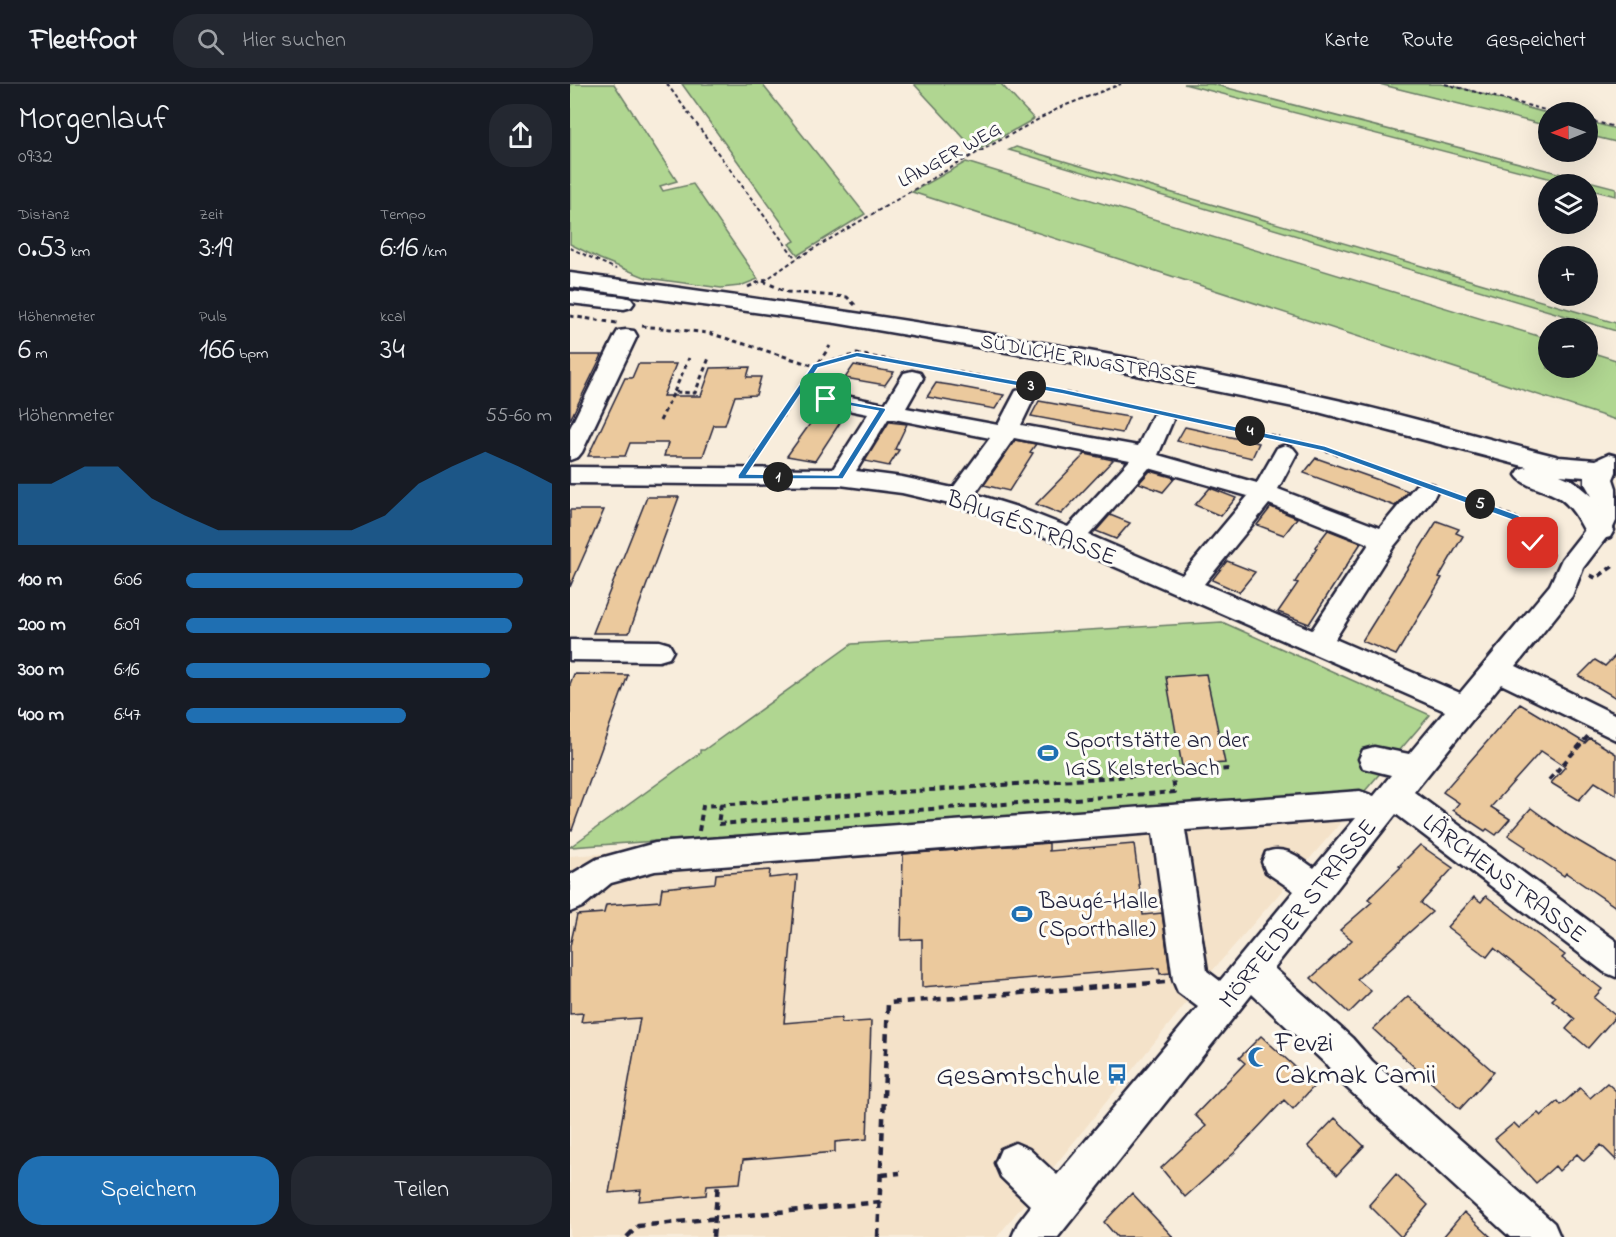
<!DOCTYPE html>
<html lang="de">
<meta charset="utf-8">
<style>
body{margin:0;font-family:"Indie Flower",sans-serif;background:#242831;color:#f1f3f6;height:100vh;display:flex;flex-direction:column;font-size:22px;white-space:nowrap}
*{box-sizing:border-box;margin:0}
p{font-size:20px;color:#9ea1a6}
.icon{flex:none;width:33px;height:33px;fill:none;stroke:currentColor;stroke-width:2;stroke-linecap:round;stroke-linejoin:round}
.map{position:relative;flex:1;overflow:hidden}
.details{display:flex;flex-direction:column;background:#171b24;width:570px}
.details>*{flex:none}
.needle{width:39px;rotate:269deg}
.fabs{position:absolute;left:968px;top:18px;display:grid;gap:12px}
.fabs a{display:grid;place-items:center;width:60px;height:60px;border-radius:50%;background:#171b24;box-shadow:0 6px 24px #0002;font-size:30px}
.pin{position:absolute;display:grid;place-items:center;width:51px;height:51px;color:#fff;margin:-26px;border-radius:12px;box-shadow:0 3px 9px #0006}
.km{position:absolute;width:30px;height:30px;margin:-15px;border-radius:50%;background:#222;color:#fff;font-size:16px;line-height:30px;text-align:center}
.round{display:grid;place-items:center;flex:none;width:63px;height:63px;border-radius:24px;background:#242831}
.headline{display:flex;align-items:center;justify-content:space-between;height:102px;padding:0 18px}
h1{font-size:33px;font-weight:600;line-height:45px}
.metrics{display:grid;grid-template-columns:repeat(3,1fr);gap:9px;height:102px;padding:6px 18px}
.metrics div{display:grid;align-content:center}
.metrics b{font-size:30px;font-weight:600}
.metrics small{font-size:16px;font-weight:400}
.metrics p{font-size:16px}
.chart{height:168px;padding:12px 18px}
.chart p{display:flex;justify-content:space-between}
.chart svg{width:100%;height:108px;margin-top:6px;fill:#1f6fb2;opacity:.7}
.action{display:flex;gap:12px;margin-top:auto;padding:12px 18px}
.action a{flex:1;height:69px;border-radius:24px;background:#1f6fb2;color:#fff;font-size:24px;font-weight:600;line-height:69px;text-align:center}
.action a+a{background:#242831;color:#f1f3f6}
ul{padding:0 18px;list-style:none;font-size:20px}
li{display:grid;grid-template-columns:96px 72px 1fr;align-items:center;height:45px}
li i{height:15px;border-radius:8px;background:#1f6fb2}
header{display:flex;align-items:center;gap:36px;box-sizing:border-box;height:84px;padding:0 30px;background:#171b24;border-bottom:2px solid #363941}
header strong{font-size:28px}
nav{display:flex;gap:33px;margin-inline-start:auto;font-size:21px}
.search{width:420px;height:54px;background:#242831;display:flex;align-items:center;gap:15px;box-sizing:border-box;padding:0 21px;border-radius:24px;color:#9ea1a6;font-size:22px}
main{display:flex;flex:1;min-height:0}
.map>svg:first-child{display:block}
.built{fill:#f4e2c9}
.green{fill:#b0d691;stroke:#697c66;stroke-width:1.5}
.building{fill:#ebc99d;stroke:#22223b;stroke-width:1.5}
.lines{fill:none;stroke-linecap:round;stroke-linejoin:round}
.minor-casing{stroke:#22223b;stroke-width:5}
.major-casing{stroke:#22223b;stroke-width:5}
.path-far3{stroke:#22223b;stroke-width:2;stroke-dasharray:4 3;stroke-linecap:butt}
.path-far2{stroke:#22223b;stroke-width:3;stroke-dasharray:4.5 4;stroke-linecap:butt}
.path-far1{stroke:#22223b;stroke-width:4;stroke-dasharray:6 4.5;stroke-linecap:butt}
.path{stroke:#22223b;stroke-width:4.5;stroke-dasharray:8 6;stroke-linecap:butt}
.minor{fill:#fdfcf7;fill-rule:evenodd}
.major{fill:#fdfcf7;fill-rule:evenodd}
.route{fill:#1f6fb2;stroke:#fff;stroke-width:1.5}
.labels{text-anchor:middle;stroke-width:6;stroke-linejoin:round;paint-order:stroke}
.far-street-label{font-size:20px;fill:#22223b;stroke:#fdfcf7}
.street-label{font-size:24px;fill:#22223b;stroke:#fdfcf7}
.poi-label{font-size:24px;fill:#22223b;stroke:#fdfcf7;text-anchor:start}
.near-poi-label{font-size:28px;fill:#22223b;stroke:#fdfcf7;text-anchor:start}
</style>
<header>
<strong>Fleetfoot</strong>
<div class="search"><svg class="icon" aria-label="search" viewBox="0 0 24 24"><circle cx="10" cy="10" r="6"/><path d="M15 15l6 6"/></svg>Hier suchen</div>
<nav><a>Karte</a><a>Route</a><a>Gespeichert</a></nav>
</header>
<main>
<section class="details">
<div class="headline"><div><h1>Morgenlauf</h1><p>09:32</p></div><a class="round"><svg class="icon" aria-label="share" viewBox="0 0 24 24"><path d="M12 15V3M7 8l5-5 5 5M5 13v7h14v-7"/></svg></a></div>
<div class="metrics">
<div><p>Distanz</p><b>0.53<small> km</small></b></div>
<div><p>Zeit</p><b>3:19</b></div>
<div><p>Tempo</p><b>6:16<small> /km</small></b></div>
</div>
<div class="metrics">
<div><p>Höhenmeter</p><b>6<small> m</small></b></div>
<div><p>Puls</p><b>166<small> bpm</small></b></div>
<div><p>kcal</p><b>34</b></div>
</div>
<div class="chart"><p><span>Höhenmeter</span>55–60 m</p>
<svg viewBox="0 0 160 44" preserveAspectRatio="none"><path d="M0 44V19L10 19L20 12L30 12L40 25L50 32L60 38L70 38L80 38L90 38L100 38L110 32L120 19L130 12L140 6L150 12L160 19V44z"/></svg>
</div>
<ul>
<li><b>100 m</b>6:06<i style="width:92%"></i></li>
<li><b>200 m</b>6:09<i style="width:89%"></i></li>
<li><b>300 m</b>6:16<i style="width:83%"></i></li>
<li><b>400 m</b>6:47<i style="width:60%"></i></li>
</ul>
<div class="action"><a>Speichern</a><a>Teilen</a></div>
</section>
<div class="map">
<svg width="1046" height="1153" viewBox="0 0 1046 1153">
<rect width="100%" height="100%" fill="#f8eddc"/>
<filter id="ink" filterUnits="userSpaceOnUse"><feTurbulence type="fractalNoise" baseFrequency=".0167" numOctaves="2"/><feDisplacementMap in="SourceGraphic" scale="12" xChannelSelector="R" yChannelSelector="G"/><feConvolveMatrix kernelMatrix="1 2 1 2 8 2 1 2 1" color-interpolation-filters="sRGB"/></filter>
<g filter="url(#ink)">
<path class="built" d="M794,712l-151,174 -216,267h-427v-381z"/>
<path class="green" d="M0,0h44l63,97 -17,5 3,5 30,-7 65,95 -18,7 -19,2 -74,-10 -47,-19 -30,-15z
M112,0h80l103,130 -67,41 -9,-11 6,-3z
M344,0h87l33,35 -58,32z
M614,0h28l404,104v8l-29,-7v-5h-16z
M809,0c20,0 41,0 61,0 37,5 71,21 108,29v13z
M1017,37l29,8v13l-29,-7z
M446,63l600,176v8l-607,-181z
M396,78l582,177v29h39v-17l29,9v60l-704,-228z
M652,538l208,93 -66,77 -794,55 130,-94v-3h4l148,-106z"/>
<path class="building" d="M0,271h32l-32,65z
M68,280h38l-13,32h38l10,-28 39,-1 -3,10h14l-5,18 -21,1 -10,29h-11l-11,31h-39l4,-13h-38l-5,13h-37l37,-78h7z
M284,281l27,5 13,2 -9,13 -40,-7z
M366,299l14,2 54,10 -9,14 -68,-12z
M469,317l72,13 18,3 -7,16 -91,-17z
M252,323l25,5 -32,49 -28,-5z
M319,338l18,2 -12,25 4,1 -10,16 -24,-5z
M615,343l59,13 15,3 -7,15 -75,-17z
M445,356l21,4 -6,8 3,1 -24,38 -25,-6z
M515,370l28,6 -52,54 -25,-10z
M746,374l74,26 18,7 -13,15 -91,-33z
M580,387l25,7 -12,14 -24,-9z
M640,404l26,10 -15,18 -26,-11z
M77,413h32l-50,136h-36z
M701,423l26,11 -13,17 -27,-10z
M0,426h34l-34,77z
M540,431l20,8 -14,16 -20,-8z
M867,437l22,8 -3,4 7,3 -24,41 3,1 -46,77 -34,-14z
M758,446l33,13 -52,81 -31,-12 20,-29 -3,-1 22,-34 -2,-1z
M657,477l28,11 -16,20 -27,-12z
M1046,571v43l-37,-22 16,-16 10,6z
M4,590l54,1 -56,155h-2v-146z
M636,590l19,89 -43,3 -16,-89z
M950,620l65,39 5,-5 26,16v41l-21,-13 -16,18 -28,-17 14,-16 -24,-16 -50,56 19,12 -14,16 -9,-6 -2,2 -32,-21 6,-7 -16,-11z
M961,724l37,27 48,28v44l-50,-34 -2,3 -39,-27 1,-2 -18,-12z
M479,759v8l85,-7 9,71 19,-2 8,60 -10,1 -1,-6 -237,19v-48l-21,1 2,-86z
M850,761l33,23 -32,35 11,9 -75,67 14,12 -22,22 -38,-35 41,-38 -12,-10 32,-28 -4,-3 33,-32 -2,-1z
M200,786l-1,8 28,-3 -13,148 58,-5 -1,5 30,-2 -4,118 -32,3v10l-92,8 -3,23 -33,2 -1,10 -67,6 2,-11 -32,3 31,-175 -59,4 2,-9 -13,1v-68l7,-31 27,-2 2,-8 54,-4 2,-13 53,-5 1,-9z
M916,812l79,59 -3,3 40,31 -8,9 22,18 -28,32 -22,-19 9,-10 -23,-19 3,-3 -61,-49 -7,9 -40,-30 27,-30 7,5z
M838,912l86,76 -34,37 -87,-80z
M691,952l54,49 -22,24 -9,-9 -50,53 -49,44 -24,-29 45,-42 -11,-11 50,-52 -6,-5z
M1037,999l9,8v69l-15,-15 -17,16 -7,-7 -18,17 -4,-5 -19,17 -41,-44 19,-16 5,5 19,-15 3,3 17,-15 3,4 19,-17 10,10z
M765,1034l29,28 -27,29 -29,-29z
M826,1090l32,31 -27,32 -32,-32z
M562,1109l41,44h-56l-13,-15z
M894,1128l27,25h-48z"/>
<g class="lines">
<g class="minor-casing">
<path id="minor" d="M0,207l54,6 7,2 3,4 -3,4 -7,2 -54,-6z
M56,246l8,1 3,5 -55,116 -4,5 -8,3v-32l45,-92 3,-5z
M342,287l8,2 3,5 -17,30 92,17 18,-34 8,-2 8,2 3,5 -14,29 117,21 15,-31 8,-2 8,2 4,5 -15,35 99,28 20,-35 8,-3 8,3 4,5 -19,36 102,39 36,-43 9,-2 9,2 3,6 -3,6 -40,49 -59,93 125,54 90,-108 12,-26 26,-33 16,-30 12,-1v26l-4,9 -29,38 -11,28 -56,70 100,49v25l-115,-56 -87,108 202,149v36l-12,-5 -208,-158 -122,154 78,70 20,23 182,162 6,14h-50l-164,-150 -20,-23 -74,-70 -194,243h-46l6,-14 13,-17 -30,-29 -6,-14 6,-14 14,-6 14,6 28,26 141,-168 -20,-15 -5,-12 -20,-147 -498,38 -44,12 -29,24 -12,5v-37l27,-16 58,-16 705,-52 14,5 17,-21 -28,-7 -4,-9 4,-9 11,-3 35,7 36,-43 -382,-167 -64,-25 -45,-14 -52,-12 -62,-8 -270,-2v-16l263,2 35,-55 -50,-10 -3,-5 3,-5 8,-2 59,12 19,-31zM318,335h6l96,19 -37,50 -51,-11 -46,-6zM444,354l116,22 -62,67 -51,-20 -42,-13zM579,384l99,28 -66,79 -93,-40zM699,420l100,40 -57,86 -108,-46zM786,734l-42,50c-16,-11 -28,-23 -48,-16l-4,10 4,10 28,19 -74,90 -13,-10 -22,-141z
M0,556l89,1 10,3 4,7 -4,7 -10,3 -89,-1z"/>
</g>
<g class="major-casing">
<path id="major" d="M0,189c251,34 501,69 749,123 80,17 160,41 240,61l37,3 13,-6 7,2v16l-3,7 3,9v26l-10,-3 -7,-6 15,25 -4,7 -11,3 -11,-3c-8,-14 -14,-28 -27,-38 -13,-10 -37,-11 -45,-24l4,-6 7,-2 -209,-55 -201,-41 -281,-48 -266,-36zM990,391l25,2v7l7,12 -18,-15z"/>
</g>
<path class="path-far3" d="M97,0l129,175
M875,0l108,28
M1017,36l29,7
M0,164l46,21
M194,197l32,-22 168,-99 97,-53 60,-23"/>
<path class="path-far2" d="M193,197l24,11 60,5 8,8
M178,203l18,-8
M0,232l47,7
M72,242l67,7 106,33 42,-12 49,9
M355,282l90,17
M470,304l107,21
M104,308l15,-34
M608,332l101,21
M90,337l14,-29 21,1 14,-35
M731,358l110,37
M182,377l78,-115
M873,407l72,26 10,11"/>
<path class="path-far1" d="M954,443l9,16 21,13
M1020,491l6,3 20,-14
M979,696l39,-44
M151,720l-3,20 457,-32 -3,-19
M129,747l4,-25 527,-37"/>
<path class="path" d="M311,1091l19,-2
M57,1153l11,-11 242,-24
M143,1153l5,-52
M308,1153l10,-234 278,-21"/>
<use href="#minor" class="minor"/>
<use href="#major" class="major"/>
</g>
</g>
<path class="route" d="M287,268l206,37 262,57 193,69 8,7 11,21 -7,2 -10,-19 -8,-6 -189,-69 -260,-57 -206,-37 -39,11 -71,106 91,1 40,-64 -54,-10v-4l61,11 1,2 -43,69h-105v-4l75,-111z"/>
<defs>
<g id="stadium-bare" transform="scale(1.62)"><path d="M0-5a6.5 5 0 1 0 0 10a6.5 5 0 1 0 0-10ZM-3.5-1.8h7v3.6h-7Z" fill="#1f6fb2" stroke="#fdfcf7" stroke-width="2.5" paint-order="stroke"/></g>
<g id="mosque-bare" transform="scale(1.62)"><path d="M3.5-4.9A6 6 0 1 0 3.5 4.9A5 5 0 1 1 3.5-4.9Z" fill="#1f6fb2" stroke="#fdfcf7" stroke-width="2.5" paint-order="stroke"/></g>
<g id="bus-bare" transform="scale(1.62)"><path d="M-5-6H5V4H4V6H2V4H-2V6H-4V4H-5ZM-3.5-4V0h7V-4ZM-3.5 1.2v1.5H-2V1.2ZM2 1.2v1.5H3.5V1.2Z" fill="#1f6fb2" stroke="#fdfcf7" stroke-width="2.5" paint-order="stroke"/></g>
</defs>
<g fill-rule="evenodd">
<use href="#stadium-bare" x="478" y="669"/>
<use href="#stadium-bare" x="452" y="830"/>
<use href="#mosque-bare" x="688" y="973"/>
<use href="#bus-bare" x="547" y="990"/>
</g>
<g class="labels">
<g class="far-street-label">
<text transform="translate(379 70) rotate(-29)" y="7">LANGER WEG</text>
<text transform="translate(519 275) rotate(10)" y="7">SÜDLICHE RINGSTRASSE</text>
</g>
<g class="street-label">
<text transform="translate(462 443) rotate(20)" y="8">BAUGÉSTRASSE</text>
<text transform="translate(935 794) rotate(37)" y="8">LÄRCHENSTRASSE</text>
<text transform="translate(727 829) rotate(-51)" y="8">MÖRFELDER STRASSE</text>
</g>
<g class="poi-label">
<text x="495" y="663">Sportstätte an der<tspan x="495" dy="28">IGS Kelsterbach</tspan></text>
<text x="469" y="824">Baugé-Halle<tspan x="469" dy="28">(Sporthalle)</tspan></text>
</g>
<g class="near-poi-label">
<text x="705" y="967">Fevzi<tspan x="705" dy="32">Cakmak Camii</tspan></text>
<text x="530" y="1000" text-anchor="end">Gesamtschule</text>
</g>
</g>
</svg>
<div class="fabs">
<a><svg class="needle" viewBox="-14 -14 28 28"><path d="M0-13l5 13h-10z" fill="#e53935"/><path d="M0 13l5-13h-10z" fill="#9ea1a6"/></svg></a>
<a><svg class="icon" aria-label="layers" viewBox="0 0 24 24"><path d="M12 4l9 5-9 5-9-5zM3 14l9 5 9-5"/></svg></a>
<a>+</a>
<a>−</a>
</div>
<div class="pin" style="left:256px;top:315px;background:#1e9e55"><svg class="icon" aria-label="arrive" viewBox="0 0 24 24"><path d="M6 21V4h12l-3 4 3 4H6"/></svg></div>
<div class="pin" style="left:963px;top:459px;background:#d93025"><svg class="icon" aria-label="check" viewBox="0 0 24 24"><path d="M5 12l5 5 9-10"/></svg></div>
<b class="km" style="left:208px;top:393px">1</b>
<b class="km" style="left:461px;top:302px">3</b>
<b class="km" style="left:680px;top:347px">4</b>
<b class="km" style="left:910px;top:420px">5</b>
</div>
</main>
